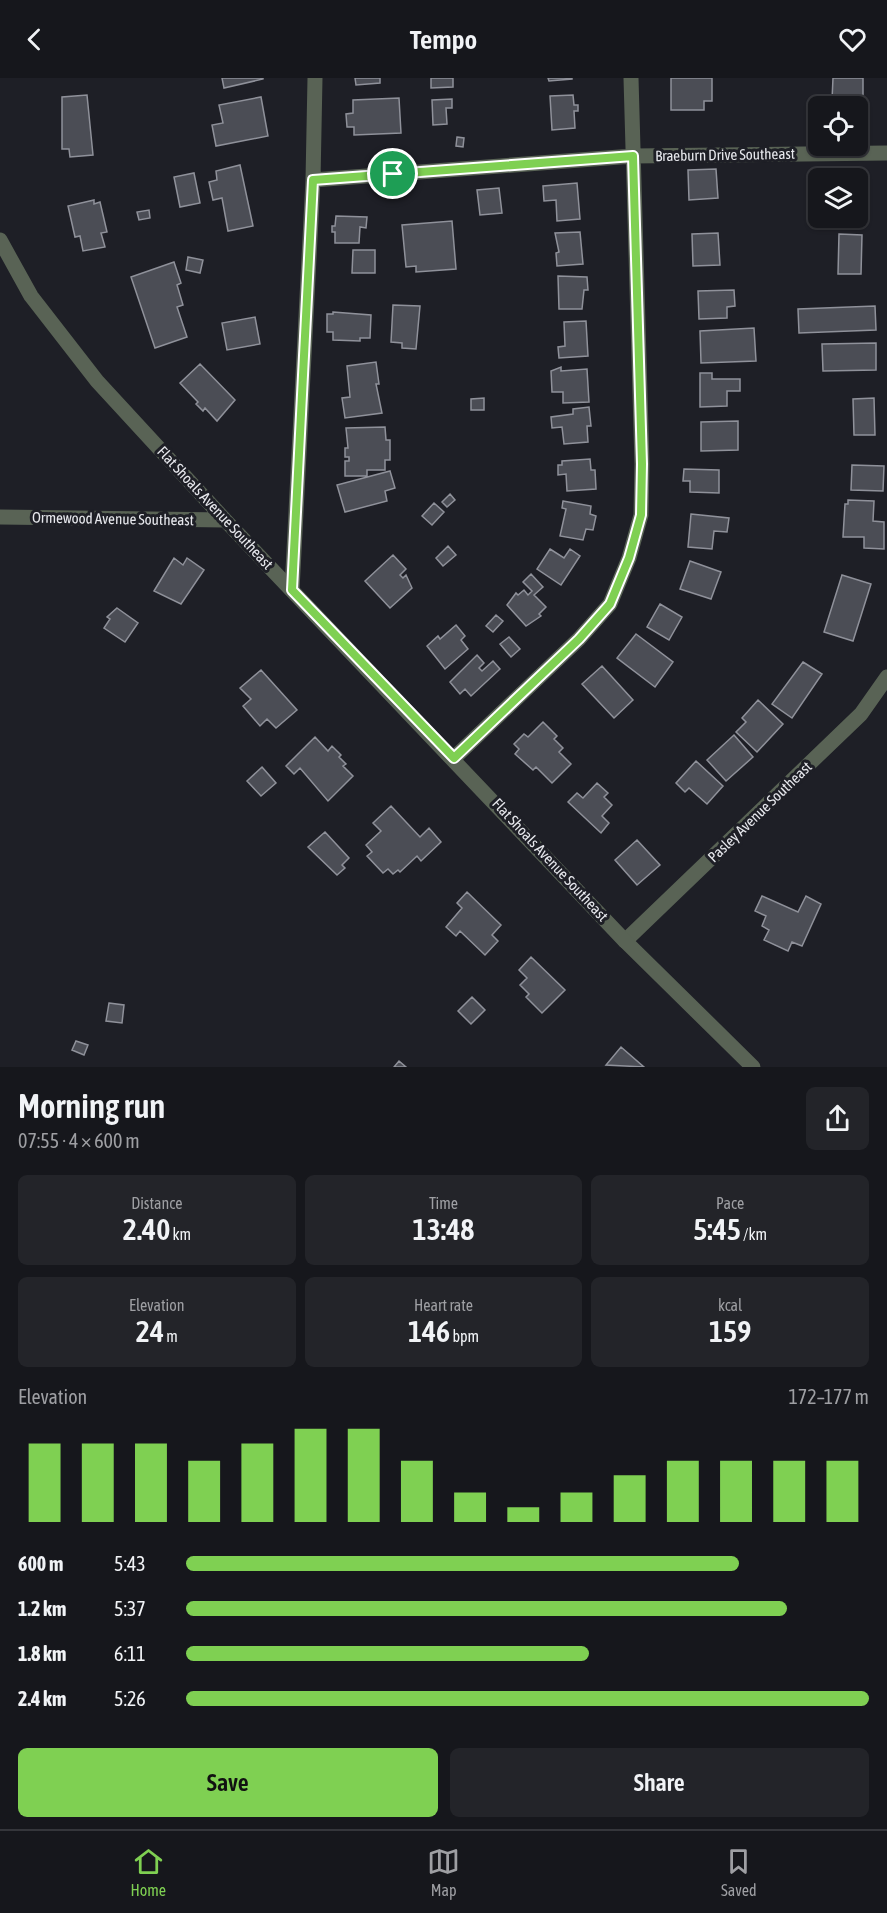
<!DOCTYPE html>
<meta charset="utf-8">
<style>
body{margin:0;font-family:"Asap Condensed",sans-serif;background:#232429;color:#f1f3f6;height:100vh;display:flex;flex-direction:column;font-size:22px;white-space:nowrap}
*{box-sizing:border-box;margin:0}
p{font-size:20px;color:#9e9fa3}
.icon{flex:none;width:33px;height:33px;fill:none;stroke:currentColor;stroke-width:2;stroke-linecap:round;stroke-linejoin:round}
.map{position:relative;height:989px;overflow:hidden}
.side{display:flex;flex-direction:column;background:#16171c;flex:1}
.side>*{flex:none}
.buttons{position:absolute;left:808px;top:18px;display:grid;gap:12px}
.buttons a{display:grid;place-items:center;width:60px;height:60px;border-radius:9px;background:#16171c;box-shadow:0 2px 4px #0004,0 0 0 2px #35363b;font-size:30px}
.pin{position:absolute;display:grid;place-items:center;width:51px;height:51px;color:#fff;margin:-26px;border:3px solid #fff;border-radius:50%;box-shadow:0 2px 6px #0007}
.round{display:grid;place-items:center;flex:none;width:63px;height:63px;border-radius:9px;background:#232429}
.head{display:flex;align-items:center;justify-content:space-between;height:102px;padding:0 18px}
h1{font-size:33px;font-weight:600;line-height:45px}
.stats{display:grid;grid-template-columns:repeat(3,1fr);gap:9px;height:102px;padding:6px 18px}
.stats div{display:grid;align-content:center;border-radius:9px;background:#232429;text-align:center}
.stats b{font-size:30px;font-weight:600}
.stats small{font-size:16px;font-weight:400}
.stats p{font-size:16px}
.chart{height:168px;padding:12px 18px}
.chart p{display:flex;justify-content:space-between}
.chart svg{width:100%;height:108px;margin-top:6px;stroke:#7fd052;stroke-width:6}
.button{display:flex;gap:12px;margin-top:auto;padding:12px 18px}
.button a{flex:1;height:69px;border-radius:9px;background:#7fd052;color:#111;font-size:24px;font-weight:600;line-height:69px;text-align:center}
.button a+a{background:#232429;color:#f1f3f6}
ul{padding:0 18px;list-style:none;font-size:20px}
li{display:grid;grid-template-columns:96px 72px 1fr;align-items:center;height:45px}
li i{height:15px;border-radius:8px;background:#7fd052}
header{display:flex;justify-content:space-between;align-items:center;height:78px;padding:0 18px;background:#16171c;font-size:27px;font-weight:600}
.tabs{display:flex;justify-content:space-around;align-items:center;height:84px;border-top:2px solid #35363b;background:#16171c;font-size:16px;color:#9e9fa3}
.tabs a{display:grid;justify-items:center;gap:3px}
.tabs .current{color:#7fd052}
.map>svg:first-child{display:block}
.building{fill:#4b4d55;stroke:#8f919a;stroke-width:1.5}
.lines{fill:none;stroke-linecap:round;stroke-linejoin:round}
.minor{stroke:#596355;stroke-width:15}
.tertiary{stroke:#596355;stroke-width:15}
.route-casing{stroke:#fff;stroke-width:12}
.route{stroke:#7fd052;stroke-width:8}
.labels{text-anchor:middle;stroke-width:6;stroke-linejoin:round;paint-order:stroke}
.street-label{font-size:15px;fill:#e7e8ed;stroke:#1e1f26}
</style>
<header><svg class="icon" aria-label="back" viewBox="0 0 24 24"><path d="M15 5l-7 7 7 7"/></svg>Tempo<svg class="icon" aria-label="heart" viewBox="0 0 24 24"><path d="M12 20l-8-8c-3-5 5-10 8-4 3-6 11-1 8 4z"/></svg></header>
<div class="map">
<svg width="887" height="989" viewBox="0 0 887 989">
<rect width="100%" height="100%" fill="#1e1f26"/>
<path class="building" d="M222,0h41v1l-39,9z
M355,0h25v5l-24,2z
M431,0h22v9l-22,1z
M548,0h24v1l-23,2z
M671,0h41v23h-8v9h-33z
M833,0h30v35l-5,-1v-6h-14v-5l-12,-1z
M87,17l6,60 -23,2 -1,-8h-7v-52z
M573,17l1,10h4v6h-4l1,17 -23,2 -2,-34z
M261,19l7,39 -52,10 -4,-21 11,-2 -4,-18z
M399,20l2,35 -47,2v-8h-7l-1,-13 7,-1v-13z
M452,21v9h-6l1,16 -14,1 -1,-25z
M457,59l7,1 -1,9 -7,-1z
M240,87l13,61 -25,5 -6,-33 -9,2 -4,-18 8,-2 -1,-9z
M716,91l2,29 -29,2 -1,-30z
M194,95l6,30 -20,4 -6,-30z
M862,98l1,51h-34v-9h29v-40l-22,-1z
M577,105l3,36 -23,2 -1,-21 -12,1 -1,-15z
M499,110l3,25 -22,2 -3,-25z
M94,122v4l6,-2 7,30 -6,1 4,14 -22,4 -3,-15 -5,1 -7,-31z
M149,132l1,8 -11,2 -2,-8z
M336,138l31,1 -1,11 -6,-1 -1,16h-24v-11h-3v-6h3z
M452,143l4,48 -40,3v-6l-10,1 -4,-42z
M580,154l3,32 -26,2 -1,-13 3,-1 -4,-19z
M718,155l2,32 -27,1 -1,-32z
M839,156l23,1 -1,39h-23z
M353,172h22v23h-23z
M188,179l15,3 -3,13 -14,-3z
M174,184l7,21 -4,2 6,20 -6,2 10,30 -32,11 -24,-71z
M558,198l29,1 1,13h-4l-2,19h-23z
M734,212l1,16 -8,1v11l-28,1 -1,-28z
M393,227l27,1 -4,43 -14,-1v-5l-11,-1z
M875,228l1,24 -77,3 -1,-24z
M333,234l38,3 -1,23h-10v3l-27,-1v-8h-6v-18h6z
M255,239l5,27 -33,6 -5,-27z
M586,243l2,35 -29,2 -1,-11 7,-1 -1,-24z
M754,250l2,33 -55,2 -1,-32z
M876,265v27l-53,1 -1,-27z
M376,284l3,22h-3l6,29 -37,5 -3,-20 8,-1 -3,-31z
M200,286l35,36 -18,21 -12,-13 -2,3 -7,-7 2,-2 -18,-19z
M561,289v4l26,-2 2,33 -26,1v-11h-11l-1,-21z
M700,295h12v6h28v12h-13v15l-27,1z
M484,320v12h-13v-11z
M874,320l1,37h-21l-1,-36z
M589,329l2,19h-4l1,16 -24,2 -2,-17 -10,1 -1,-11 22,-3v-5z
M738,343v29l-37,1v-29z
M385,349l1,13h4v20h-5v10h-18v6h-22v-15h4v-4h-4v-9h3l-2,-20z
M590,381l1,11h4l1,19 -29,2 -1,-17 -8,1v-10h4v-4z
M852,387l32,1 -1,25 -32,-1z
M684,391l35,1v23l-29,-1v-11h-7z
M390,393l5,17 -10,3 2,10 -42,11 -8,-27z
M450,416l5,6 -8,7 -5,-5z
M848,422l26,1 -1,20 11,1v27l-20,-1v-11h-21l2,-33h3z
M563,423l28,5 -1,8 6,2 -3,14 -7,-1 -3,11 -23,-4 6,-27 -4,-1z
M434,425l10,9 -12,13 -10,-9z
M691,436l38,4 -2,14 -13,-1 -2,18 -24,-2z
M448,468l8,9 -13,11 -7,-8z
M550,471l14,9 6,-9 10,7 -19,29 -24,-16z
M393,477l13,14 -6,6 3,3 3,-3 6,13 -22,20 -25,-27z
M174,480l9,7 4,-7 17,12 -23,34 -27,-13z
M690,483l31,11 -10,27 -31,-10z
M531,496l12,13 -9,8 12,12 -7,7 2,2 -15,10 -19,-21 9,-12 2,2 6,-5 4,5 4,-4 -9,-9z
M842,497l29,9 -18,57 -29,-9z
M660,526l22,13 -13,23 -22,-13z
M117,530l21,15 -13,19 -21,-14 6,-9 -3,-2z
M496,537l7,6 -10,11 -7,-6z
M456,547l9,11 -4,4 7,9 -23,20 -18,-23 11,-10 2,3z
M636,556l37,28 -18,25 -38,-29z
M509,559l11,12 -9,8 -11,-13z
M477,577l7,8 -5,5 3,3 11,-10 7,8 -29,27 -6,-7 -5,5 -10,-12z
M803,584l19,12 -30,44 -20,-14z
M602,588l31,34 -19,18 -32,-34z
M261,592l36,40 -21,18 -9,-9 -7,7 -17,-20 8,-7 -11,-11z
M758,622l25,24 -26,28 -21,-20 10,-10 -4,-4z
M543,644l14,14 -3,3 9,9 -4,4 12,12 -19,19 -16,-16 -3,3 -18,-16 4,-5 -5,-5 10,-10 4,3z
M734,657l19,22 -27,24 -19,-21z
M315,659l13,14 4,-5 9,9 -2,2 7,7 -3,2 10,10 -25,25 -28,-33 -6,6 -8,-8z
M696,683l27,25 -16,18 -18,-16 -4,4 -9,-9z
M262,689l14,16 -15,13 -14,-15z
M597,705l11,10 -4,4 8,8 -10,11 7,7 -8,10 -33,-31 9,-9 6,5z
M391,728l29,31 9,-9 12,14 -20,19 -4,-5 -17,16 -2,-2 -5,4 -5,-5 -5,4 -16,-17 5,-4 -6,-7 15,-14 -8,-8z
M325,754l24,26 -7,7 3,3 -8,7 -29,-28z
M637,762l23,25 -23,20 -22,-25z
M467,814l34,33 -9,10 6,6 -13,14 -25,-24 -4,5 -10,-9 16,-19 -5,-5z
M762,818l36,16 8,-16 15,8 -19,42 -10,-4 -4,9 -24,-11 5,-10 -7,-4 4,-10 -11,-5z
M531,879l34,33 -23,23 -16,-16 3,-3 -9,-9 7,-7 -8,-8z
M472,919l13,13 -14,14 -13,-13z
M109,925l15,2 -2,18 -16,-2z
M76,963l12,4 -4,10 -12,-5z
M621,969l23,20 -38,-2z
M399,983l7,6h-12z"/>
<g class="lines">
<path class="minor" d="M313,102l320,-24 254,-3
M292,512l21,-410 2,-102
M454,680l125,-119 31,-35 19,-46 12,-43 1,-51 -11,-386
M625,863l236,-227 26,-37"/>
<path class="tertiary" d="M0,162l31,56 66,85 128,139 400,421 128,126
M0,439l225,3"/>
</g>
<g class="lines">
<g class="route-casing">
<path id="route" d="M633,78l9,308 -1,51 -12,43 -19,46 -31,35 -125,119 -162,-168 21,-410z"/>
</g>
<use href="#route" class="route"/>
</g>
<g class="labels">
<g class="street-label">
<text transform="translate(725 77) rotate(-1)" y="5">Braeburn Drive Southeast</text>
<text transform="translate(215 430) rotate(47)" y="5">Flat Shoals Avenue Southeast</text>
<text transform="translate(113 441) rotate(1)" y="5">Ormewood Avenue Southeast</text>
<text transform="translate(760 734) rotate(-44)" y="5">Pasley Avenue Southeast</text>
<text transform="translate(550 782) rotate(47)" y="5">Flat Shoals Avenue Southeast</text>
</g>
</g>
</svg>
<div class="buttons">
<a><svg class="icon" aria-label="locate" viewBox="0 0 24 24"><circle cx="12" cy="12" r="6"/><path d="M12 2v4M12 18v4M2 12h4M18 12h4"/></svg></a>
<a><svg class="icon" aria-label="layers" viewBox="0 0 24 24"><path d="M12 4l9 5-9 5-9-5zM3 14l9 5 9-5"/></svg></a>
</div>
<div class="pin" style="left:393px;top:96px;background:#1e9e55"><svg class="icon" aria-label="arrive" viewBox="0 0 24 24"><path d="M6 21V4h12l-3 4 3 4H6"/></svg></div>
</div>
<section class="side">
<div class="head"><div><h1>Morning run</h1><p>07:55 · 4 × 600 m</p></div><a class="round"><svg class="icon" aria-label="share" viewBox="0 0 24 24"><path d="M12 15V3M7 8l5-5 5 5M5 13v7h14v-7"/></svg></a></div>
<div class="stats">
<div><p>Distance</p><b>2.40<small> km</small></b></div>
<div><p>Time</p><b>13:48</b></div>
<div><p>Pace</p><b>5:45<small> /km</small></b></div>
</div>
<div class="stats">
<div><p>Elevation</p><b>24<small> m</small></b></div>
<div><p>Heart rate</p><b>146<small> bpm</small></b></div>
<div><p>kcal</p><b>159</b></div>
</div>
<div class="chart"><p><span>Elevation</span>172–177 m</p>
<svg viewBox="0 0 160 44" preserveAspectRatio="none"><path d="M5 44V12M15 44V12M25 44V12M35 44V19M45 44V12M55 44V6M65 44V6M75 44V19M85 44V32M95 44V38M105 44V32M115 44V25M125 44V19M135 44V19M145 44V19M155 44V19"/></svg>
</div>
<ul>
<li><b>600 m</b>5:43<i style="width:81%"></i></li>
<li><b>1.2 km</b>5:37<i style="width:88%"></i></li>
<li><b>1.8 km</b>6:11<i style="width:59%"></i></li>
<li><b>2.4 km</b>5:26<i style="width:100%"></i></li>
</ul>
<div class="button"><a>Save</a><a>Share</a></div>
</section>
<nav class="tabs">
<a class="current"><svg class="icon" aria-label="home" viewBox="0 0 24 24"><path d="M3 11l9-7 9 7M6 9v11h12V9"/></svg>Home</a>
<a><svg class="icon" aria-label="map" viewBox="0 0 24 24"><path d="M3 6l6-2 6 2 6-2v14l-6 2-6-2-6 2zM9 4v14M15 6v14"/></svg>Map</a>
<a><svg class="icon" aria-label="saved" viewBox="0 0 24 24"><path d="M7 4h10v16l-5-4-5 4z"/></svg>Saved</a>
</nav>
